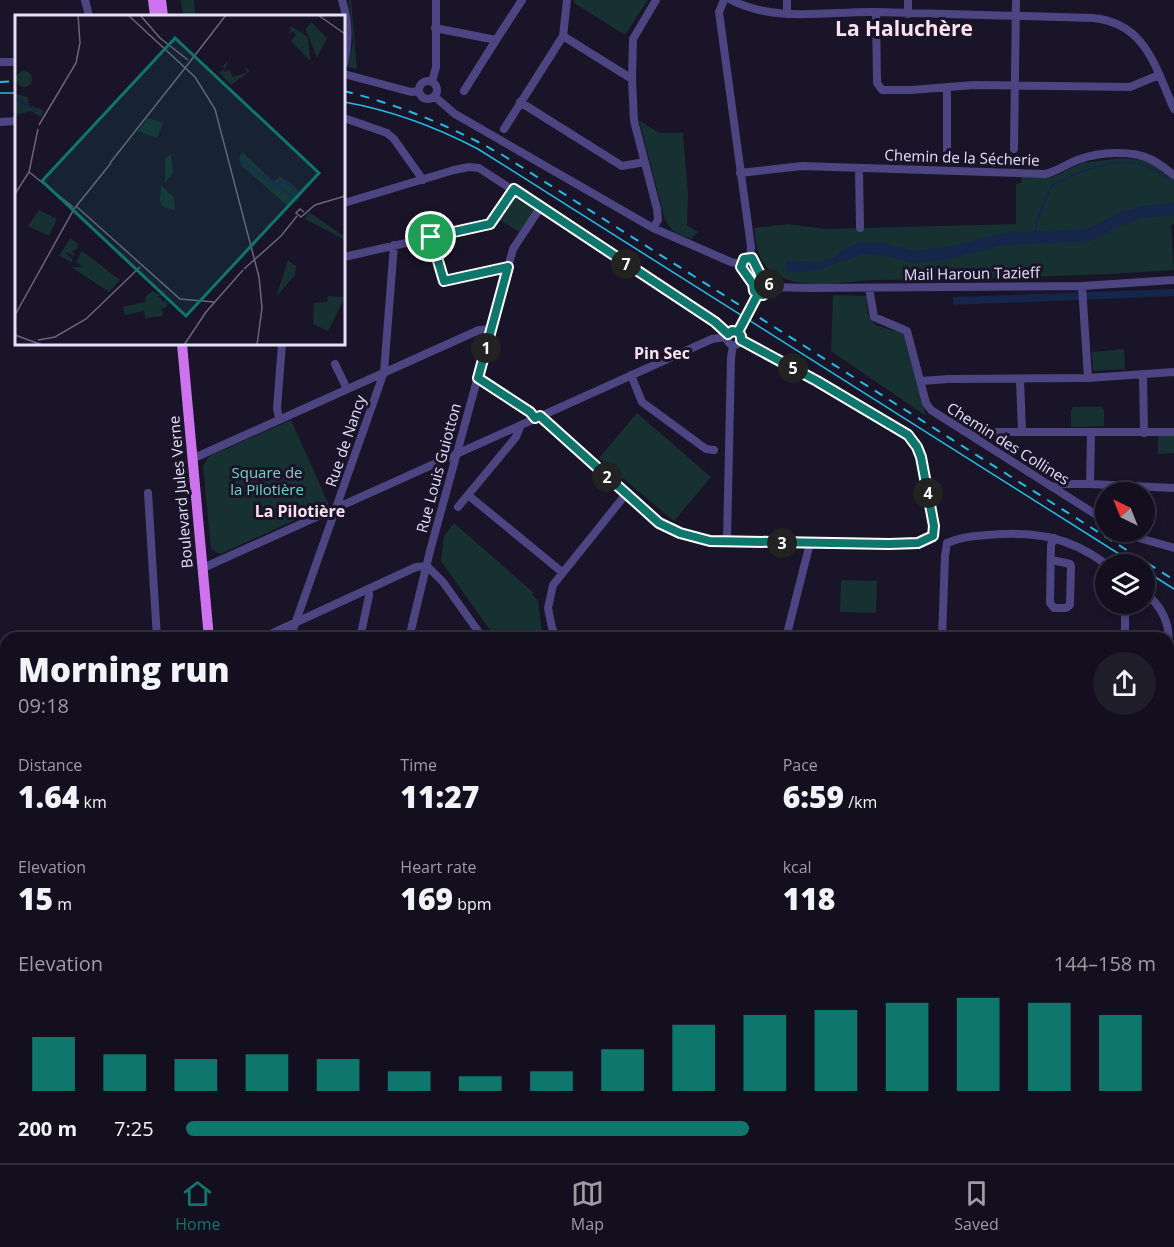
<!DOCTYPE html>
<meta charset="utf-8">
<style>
body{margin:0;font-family:"Open Sans",sans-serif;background:#201d2b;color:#f1f3f6;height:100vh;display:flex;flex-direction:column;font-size:22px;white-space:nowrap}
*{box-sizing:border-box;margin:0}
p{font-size:20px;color:#9d9ca4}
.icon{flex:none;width:33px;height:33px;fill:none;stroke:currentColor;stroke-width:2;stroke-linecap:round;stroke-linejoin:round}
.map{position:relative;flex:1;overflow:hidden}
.panel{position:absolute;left:0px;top:632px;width:1174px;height:532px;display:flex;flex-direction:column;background:#130f1e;border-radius:18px 18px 0 0;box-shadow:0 3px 9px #0003,0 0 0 2px #322f3c}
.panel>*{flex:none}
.needle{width:39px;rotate:317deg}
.buttons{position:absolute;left:1095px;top:482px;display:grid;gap:12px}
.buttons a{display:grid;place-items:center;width:60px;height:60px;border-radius:50%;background:#130f1e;box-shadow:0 3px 9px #0003,0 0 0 2px #322f3c;font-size:30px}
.pin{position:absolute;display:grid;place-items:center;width:51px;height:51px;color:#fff;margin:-26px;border:3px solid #fff;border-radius:50%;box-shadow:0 2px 6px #0007}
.km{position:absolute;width:30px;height:30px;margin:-15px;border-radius:50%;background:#222;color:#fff;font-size:16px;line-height:30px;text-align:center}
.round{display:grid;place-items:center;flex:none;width:63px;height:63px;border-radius:32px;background:#201d2b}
.headline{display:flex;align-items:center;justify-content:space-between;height:102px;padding:0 18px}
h1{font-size:33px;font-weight:800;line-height:45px}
.stats{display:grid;grid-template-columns:repeat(3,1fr);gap:9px;height:102px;padding:6px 18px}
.stats div{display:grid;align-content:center}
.stats b{font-size:30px;font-weight:800}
.stats small{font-size:16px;font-weight:400}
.stats p{font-size:16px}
.chart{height:168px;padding:12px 18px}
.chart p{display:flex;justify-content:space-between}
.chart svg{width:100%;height:108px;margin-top:6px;stroke:#0f766e;stroke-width:6}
ul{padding:0 18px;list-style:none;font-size:20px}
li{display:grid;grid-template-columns:96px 72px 1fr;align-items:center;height:45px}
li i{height:15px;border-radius:8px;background:#0f766e}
.tabs{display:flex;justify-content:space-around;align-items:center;height:84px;border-top:2px solid #322f3c;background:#130f1e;font-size:16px;color:#9d9ca4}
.tabs a{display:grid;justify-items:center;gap:3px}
.tabs .selected{color:#0f766e}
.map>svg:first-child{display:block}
.green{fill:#173031}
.water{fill:#16254a}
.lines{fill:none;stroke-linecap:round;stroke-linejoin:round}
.stream{stroke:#16254a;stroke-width:2}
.river{stroke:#16254a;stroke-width:12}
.minor{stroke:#4d4581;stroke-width:8}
.major{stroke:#cd73ee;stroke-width:10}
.tram{stroke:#22bce4;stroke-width:1.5}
.rail{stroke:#22bce4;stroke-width:2;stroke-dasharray:9 8;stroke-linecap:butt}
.route-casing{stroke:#fff;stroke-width:12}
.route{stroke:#0f766e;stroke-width:8}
.labels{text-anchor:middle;stroke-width:6;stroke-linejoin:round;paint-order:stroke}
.street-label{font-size:15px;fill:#e5dffb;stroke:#191428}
.park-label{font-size:15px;fill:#72d4c5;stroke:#191428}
.neighbourhood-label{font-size:16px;font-weight:bold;fill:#fbe1ef;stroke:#191428}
.district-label{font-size:21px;font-weight:bold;fill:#fbe1ef;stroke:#191428}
.inset-river{fill:none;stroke:#16254a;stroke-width:3}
.inset-road{fill:none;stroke:#6b657c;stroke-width:1.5}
.view{fill:#0f766e;fill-opacity:0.15;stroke:#0f766e;stroke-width:3}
.inset-edge{fill:none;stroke:#e5dffb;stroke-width:3}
</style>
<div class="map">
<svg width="1174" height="1163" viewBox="0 0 1174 1163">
<rect width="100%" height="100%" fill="#191428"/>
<path class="green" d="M181,0h13l1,16h-12z
M349,0h2l6,69 -10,-2 6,-24z
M574,0h74l-23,35 -51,-32z
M639,120l20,13h24l5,62 -1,30 11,7 -7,7 -17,-7 -9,-12z
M1122,158l26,3 26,18v45l-3,1 3,45c-98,7 -195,8 -294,10 -32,0 -69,11 -99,-3 -23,-11 -24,-27 -27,-49l34,-4 37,5 191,-5v-40l5,-1 1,-6h30l30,-14z
M513,195l22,14 -16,23 -22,-14z
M833,295l33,1 2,18 7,11 30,9 21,82 -95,-65z
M1124,349l1,20 -32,2 -1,-19z
M1073,407h29l2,3v16l-33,1v-17z
M637,413l74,64 -37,44 -75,-63z
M291,420l38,85 -109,49 -9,-5 -8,-83 5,-9z
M1158,436h16v17l-16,1z
M454,523l80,70 -2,2 6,5 3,26 4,11h-50l-54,-76 3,-25z
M841,580l36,1 -1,32 -36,-1z"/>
<path class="water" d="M859,245v7c-26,14 -42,22 -73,19v-10l37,1z
M1174,289v7l-221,9v-8z"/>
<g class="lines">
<path class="stream" d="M1034,237l4,-19 13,-32c26,-14 66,-31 95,-20 10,3 19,11 28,16"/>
<path class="river" d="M845,255l16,-7 22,1 30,8 35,-4 56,-14 85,-4 29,-15 24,-8 32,-3"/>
<path class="minor" d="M85,0l4,16
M342,0c7,23 7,41 2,63
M724,0l-5,12 32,235 -1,10
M731,0c45,23 97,11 145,12 72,2 144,4 217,6 53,5 62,49 81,91
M787,0v14
M876,12l1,71 5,7h29l63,-5 156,2 29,-12
M908,14v-14
M435,28l61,12 26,-40
M563,36l69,43
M0,62h16
M344,74l67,18 8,-1
M419 90a9 9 0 1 1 18 0a9 9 0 1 1-18 0Z
M432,82l4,-15v-67
M947,87v69
M464,91l32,-51
M434,96l21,18 198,114 78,34 10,2
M520,102l102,64 23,-4
M344,118l43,15 7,6 29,41
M0,122l16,-1
M504,129l59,-93 4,-36
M1014,149l2,-149
M859,169l1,59
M740,173l62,-7 243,8c13,-3 23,-11 35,-15 19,-7 52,-9 70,0 9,4 16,10 24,16
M344,203l110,-33 15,-3 10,1 236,154 13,12
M653,228l5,-8 -1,-11 -23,-88 -2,-42 1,-40 23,-39
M431,237l13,44 64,-14
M344,257l142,-32 4,-1 24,-35
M756,266l-3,6 -5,1 -6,-4 -1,-5 5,-6c9,-1 15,11 16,20
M752 286a9 9 0 1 1 18 0a9 9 0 1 1-18 0Z
M1082,286l6,92
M770,287l40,1 272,-2 92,-6
M869,288l5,29 33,14 19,72 5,7 175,111
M727 338a7 7 0 1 1 14 0a7 7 0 1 1-14 0Z
M738,332l20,-38
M741,340l153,85 17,13 8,13 16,75 -2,10
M335,364l12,25
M631,375l11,27 64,47 8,1
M1143,375l1,58
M478,378l52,34 5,6
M1020,379l2,53
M921,381l28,-2 139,-1 86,-6
M540,416l106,97 13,10 21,10 30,8 179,3 29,-1 15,-7
M279,419l-2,-11 5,-64
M966,432h208
M194,458l285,-128 12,-1
M1090,484l1,-52
M1052,487l10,-3h28l84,4
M148,493l9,145
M468,495l94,77
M458,507l58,-70 5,-12
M1123,531l9,5 42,12
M727,540l4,-182 2,-13
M947,543c14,-6 26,-7 41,-8 46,-4 80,1 118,29
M1052,560l18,4 1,2 -1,39 -4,3h-12l-4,-5 1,-58 3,-7
M427,566l16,16 40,56
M203,568l509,-229 14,-2
M1144,592c17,13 27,32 24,53
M262,638l154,-71 11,-1
M290,638l94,-266 10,-127
M360,638l9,-42v-7
M409,638l21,-87 83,-302 27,-41
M557,638l-5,-10 -4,-20 5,-23 73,-91
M786,638l24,-95
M942,638l3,-82 2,-13
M1125,638v-35
M0,669l6,8
M1168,741l6,1
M0,766l6,8
M0,815l6,-5
M1168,895l6,1
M0,935l6,8
M0,986l6,-11
M1168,1015l6,3
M1168,1057l6,-6
M78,1158l1,5
M396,1158l1,5
M575,1158l2,5
M0,1161l62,-3
M768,1163l1,-5"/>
<path class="major" d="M153,0l2,16
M161,0l2,16
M182,344l27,294
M255,1158l2,5"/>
<path class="tram" d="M0,93h16
M344,102c46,8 92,25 134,47l657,415
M1144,570l30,19"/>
<path class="rail" d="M0,82l16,-1
M344,91c56,14 109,36 160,65l670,424"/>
</g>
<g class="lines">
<g class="route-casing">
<path id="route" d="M431,237l13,44 64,-14 -30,111 52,34 5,6 5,-2 119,107 21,10 30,8 179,3 29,-1 15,-7 1,-10 -13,-69 -4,-10 -9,-12 -91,-54 -76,-41v-4l-3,-4 20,-38 -4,-3 -1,-7 -12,-17 3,-8 8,-1 10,20 6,4 1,7 -6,6 -5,-1 -20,38 -6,-1 -4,3 -13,-12 -201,-133 -24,35 -59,13"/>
</g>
<use href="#route" class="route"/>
</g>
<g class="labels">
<g class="street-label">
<text transform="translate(962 158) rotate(2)" y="5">Chemin de la Sécherie</text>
<text transform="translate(972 274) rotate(-1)" y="5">Mail Haroun Tazieff</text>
<text transform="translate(346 441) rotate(-71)" y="5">Rue de Nancy</text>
<text transform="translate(1008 444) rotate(32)" y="5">Chemin des Collines</text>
<text transform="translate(439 468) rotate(-75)" y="5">Rue Louis Guiotton</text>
<text transform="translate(181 492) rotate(-95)" y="5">Boulevard Jules Verne</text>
</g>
<g class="park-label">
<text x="267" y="478">Square de<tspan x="267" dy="17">la Pilotière</tspan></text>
</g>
<g class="neighbourhood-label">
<text x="662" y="359">Pin Sec</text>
<text x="300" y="517">La Pilotière</text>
</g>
<g class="district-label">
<text x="904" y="36">La Haluchère</text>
</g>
</g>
<g transform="translate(15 15)">
<rect width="330" height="330" fill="#191428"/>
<path d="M296,7l16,16 -10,20 -11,-29zM276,11l17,11 2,24 -19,-20 5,-6 -3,-4 -4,4zM213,45l-4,12 6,-2 2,7 15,-4 -2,-6 4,4v1l-18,13 -11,-12 -4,1 9,-5 -6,-5 4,2zM1 64a8 8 0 1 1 16 0a8 8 0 1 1-16 0ZM0,79l13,3v8l15,5 -2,7 -10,-6 -16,4zM133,103l15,5 -6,15 -19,-7zM227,137l32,30 6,-5 12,7 8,14 -12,8 -46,-40 -3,-8zM156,139l2,18 -8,11v-25zM146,170l13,13 1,12 -12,-3 -3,-6zM24,195l18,9 -8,17 -21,-10zM294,197l36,25v3l-40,-21zM55,223l10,7h-4l3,2 -7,5 3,2 -2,4v-3l-9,-3 9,7 -4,7 1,-5 -11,-5zM67,236l38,29 -11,12 -38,-25h12l-7,-5zM273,245l8,6 -1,9 -19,22zM148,274l2,5 -8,3 5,1v4l5,-2v7l-8,3 4,1 -1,5 -17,2 -1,-7 -19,4 -2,-8 22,-5 1,-6 7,-5 7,4zM313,281l17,1 -17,34 -15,-7 1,-21 13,-1z" fill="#173031"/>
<path class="inset-river" d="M0,83l22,13M226,146l57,39M260,171l8,-5 7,3 7,7 -1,8"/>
<path class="inset-road" d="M113,0l67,62 20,32 44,168 3,31 -5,37M125,0l20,23 28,22M303,0l27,19M174,48l37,-48M24,110l37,-62 4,-20 -2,-28M95,148l79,-100M14,157l44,35M0,179l14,-22 9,-43M62,192l103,92 34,3M289,197l-4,-3 -4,4 5,4 14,-12 30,-9M229,254l37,-33 16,-20M0,300l59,-106 37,-46M0,320l27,10M23,325l17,-3 31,-18 54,-52M169,330l22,-33 37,-42"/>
<path class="view" d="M160,23l144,135 -133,143 -144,-135z"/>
<rect width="330" height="330" class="inset-edge"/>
</g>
</svg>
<div class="buttons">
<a><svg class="needle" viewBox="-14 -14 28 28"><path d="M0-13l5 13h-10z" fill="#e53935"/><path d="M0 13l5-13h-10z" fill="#9d9ca4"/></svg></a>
<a><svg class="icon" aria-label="layers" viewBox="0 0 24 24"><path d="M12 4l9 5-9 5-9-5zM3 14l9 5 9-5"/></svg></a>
</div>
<div class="pin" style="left:431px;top:237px;background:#1e9e55"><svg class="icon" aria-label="arrive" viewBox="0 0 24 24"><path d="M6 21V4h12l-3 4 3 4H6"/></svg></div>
<b class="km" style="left:486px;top:348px">1</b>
<b class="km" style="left:607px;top:477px">2</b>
<b class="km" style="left:782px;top:543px">3</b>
<b class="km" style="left:928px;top:493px">4</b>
<b class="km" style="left:793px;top:368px">5</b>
<b class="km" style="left:769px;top:284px">6</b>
<b class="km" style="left:626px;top:264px">7</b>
<section class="panel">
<div class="headline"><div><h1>Morning run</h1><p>09:18</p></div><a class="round"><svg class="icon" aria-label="share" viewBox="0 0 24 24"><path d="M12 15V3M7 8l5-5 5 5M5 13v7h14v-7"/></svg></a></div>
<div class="stats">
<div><p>Distance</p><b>1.64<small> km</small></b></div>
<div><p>Time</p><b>11:27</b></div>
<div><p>Pace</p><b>6:59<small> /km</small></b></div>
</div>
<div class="stats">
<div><p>Elevation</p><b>15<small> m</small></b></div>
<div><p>Heart rate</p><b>169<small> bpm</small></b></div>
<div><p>kcal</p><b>118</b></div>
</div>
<div class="chart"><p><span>Elevation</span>144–158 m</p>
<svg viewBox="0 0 160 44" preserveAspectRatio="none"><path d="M5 44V22M15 44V29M25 44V31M35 44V29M45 44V31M55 44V36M65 44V38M75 44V36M85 44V27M95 44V17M105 44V13M115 44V11M125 44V8M135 44V6M145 44V8M155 44V13"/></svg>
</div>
<ul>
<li><b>200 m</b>7:25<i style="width:58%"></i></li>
</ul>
</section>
</div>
<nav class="tabs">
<a class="selected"><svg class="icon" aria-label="home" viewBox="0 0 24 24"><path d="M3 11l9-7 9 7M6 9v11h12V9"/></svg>Home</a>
<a><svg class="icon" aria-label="map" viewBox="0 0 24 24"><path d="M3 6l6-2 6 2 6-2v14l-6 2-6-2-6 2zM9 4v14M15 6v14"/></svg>Map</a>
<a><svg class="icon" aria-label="saved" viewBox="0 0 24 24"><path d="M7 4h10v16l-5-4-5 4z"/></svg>Saved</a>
</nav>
